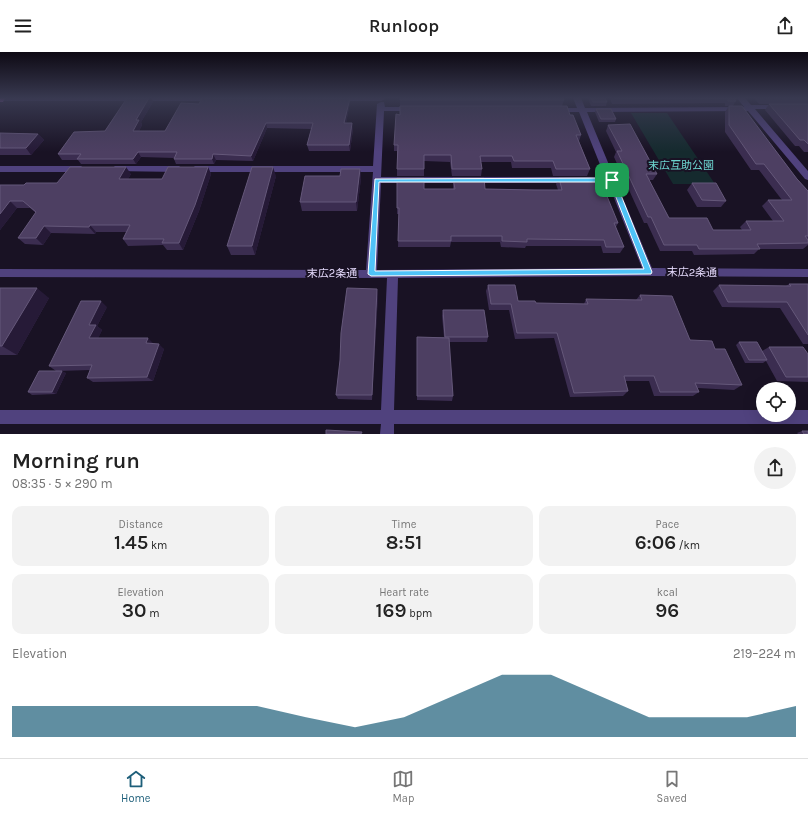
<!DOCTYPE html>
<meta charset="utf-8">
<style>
body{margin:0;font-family:Karla,"Noto Sans JP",sans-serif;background:#f2f2f2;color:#222;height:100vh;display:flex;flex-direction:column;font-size:15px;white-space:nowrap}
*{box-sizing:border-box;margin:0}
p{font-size:13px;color:#767676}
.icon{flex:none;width:22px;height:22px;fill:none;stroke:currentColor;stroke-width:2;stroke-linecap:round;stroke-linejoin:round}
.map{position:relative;height:382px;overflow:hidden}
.side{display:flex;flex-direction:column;background:#fff;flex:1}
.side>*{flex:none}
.buttons{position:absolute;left:756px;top:330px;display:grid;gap:8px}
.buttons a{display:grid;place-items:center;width:40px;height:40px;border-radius:50%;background:#fff;box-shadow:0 4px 16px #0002;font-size:20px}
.pin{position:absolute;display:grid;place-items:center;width:34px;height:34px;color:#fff;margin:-17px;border-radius:8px;box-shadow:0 2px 6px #0006}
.round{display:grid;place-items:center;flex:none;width:42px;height:42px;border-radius:21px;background:#f2f2f2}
.head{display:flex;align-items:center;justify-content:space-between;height:68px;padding:0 12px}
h1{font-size:22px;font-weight:600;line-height:30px}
.figures{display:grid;grid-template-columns:repeat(3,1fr);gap:6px;height:68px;padding:4px 12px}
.figures div{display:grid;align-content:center;border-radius:10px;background:#f2f2f2;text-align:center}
.figures b{font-size:20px;font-weight:600}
.figures small{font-size:11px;font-weight:400}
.figures p{font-size:11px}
.chart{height:112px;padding:8px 12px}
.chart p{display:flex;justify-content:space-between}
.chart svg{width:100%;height:72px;margin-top:4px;fill:#1e5f7a;opacity:.7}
header{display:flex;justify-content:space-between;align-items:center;height:52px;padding:0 12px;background:#fff;font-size:18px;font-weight:600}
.tab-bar{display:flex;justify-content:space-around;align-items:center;height:56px;border-top:1px solid #e0e0e0;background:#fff;font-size:11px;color:#767676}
.tab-bar a{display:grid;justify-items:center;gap:2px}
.tab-bar .selected{color:#1e5f7a}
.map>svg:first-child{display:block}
.green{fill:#152a2e}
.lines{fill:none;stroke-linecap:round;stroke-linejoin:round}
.minor{fill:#50427e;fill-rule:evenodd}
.major{fill:#d86cef;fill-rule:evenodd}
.wall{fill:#3b2d50}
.shaded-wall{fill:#261a37}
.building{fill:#4d3f62;stroke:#65587a}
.route{fill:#4fc3f7;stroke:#fff;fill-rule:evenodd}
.labels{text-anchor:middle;stroke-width:4;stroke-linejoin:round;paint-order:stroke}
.park-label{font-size:11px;fill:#6cd4cf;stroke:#191224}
.street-label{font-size:11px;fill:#e4d9fb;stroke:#191224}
</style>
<header><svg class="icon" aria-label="menu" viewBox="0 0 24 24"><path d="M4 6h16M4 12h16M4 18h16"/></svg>Runloop<svg class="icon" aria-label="share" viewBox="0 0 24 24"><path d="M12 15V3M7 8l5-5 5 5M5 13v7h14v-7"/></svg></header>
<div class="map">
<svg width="808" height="382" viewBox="0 0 808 382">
<rect width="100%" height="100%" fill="#191224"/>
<path class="green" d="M631,61h36l48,71h-42z"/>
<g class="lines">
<path class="minor" d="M0,46h218l1,1 -4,2h-214z
M334,46h50l1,1 -4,2h-47z
M573,46h8l4,10 159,-1 -7,-9h8l6,7h57v4h-53l53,62v9l-3,-1 -57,-68 -161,1 65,156 156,1v8l-159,-1 -251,2 -4,132h369v5h26v-5h19v14h-414v10h-14l1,-10h-381v-14h381l6,-132 -387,-1v-8l366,1 7,-98h-178l-4,-3 4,-3h178l4,-62 4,-2h3l1,5h29l4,2 -4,2h-30l-3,66h224l-26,-65h-23l-4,-2 4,-2h21zM381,131h227l34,85 -265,2z
M0,114h81l4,3 -4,3h-81z
M115,114h64l4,3 -4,3 -67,-1 -1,-2z"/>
<path class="major" d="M0,46h5l-2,4h-3z"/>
</g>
<path class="wall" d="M127,46h24l2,4 -12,20 1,3 -3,6h26l34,-27 151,-2 -4,21 7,6 -3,22h-41l-2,-6 4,-16 -44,-1 -14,33 -37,-1 -2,4h-38l-2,-5v-1l-33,-1 -5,7h-55l-3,-4h-16l-4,-6 47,-23z
M400,46l164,2 -2,6h-162z
M588,46h17l2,4 -1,4h-15z
M610,46h127l-4,8h-8v-3l-113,1z
M754,46h54v6h-49z
M769,52h39v48h-4l-5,-6h-4l-30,-36z
M729,54l68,73 11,12v54l-5,4h-44l-5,5 -60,1 -2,-4h-32l-13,-28h-3l-30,-66 2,-5 -10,-21 2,-6 49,49 -4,6h-4l20,38 44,12h29l-2,-3 6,-6h27l-11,-15 6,-6h14l-23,-30h-8l-26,-38v-20z
M596,57l20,10 -1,3h-16l-4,-10z
M570,63l11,20 -2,6 11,28 -3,7h-34l-2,-8h-39l-1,-6h-30l1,7 -1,7h-29l-2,-14 -26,-1v15h-27v-25h-3v-6z
M0,81l38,1 6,6 -13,15h-31z
M208,115l3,7 -12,37 -16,39h-16l-4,-5 -35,1 -5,-7 3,-7h-30l-1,2 -44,-1 -8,12 -18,-1 -7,-6 18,-25 -6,-5h-13l-17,22v-45h24l33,-2 74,-9 -3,5h34z
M360,117l1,9 -4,33h-55l-2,-9 40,-26z
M276,124l-21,79h-24l-4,-9z
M397,126l27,11h29v-11l32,11 73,1 -2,-6 3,-6 37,5 22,40 -2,4 8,20 -4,6h-17l-2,-7h-75l-1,2 -24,-1 -1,-5h-49l-1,5h-52l1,-33h-2z
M692,131l34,18 -5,6h-24l-10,-17z
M789,232h19v60h-5l-23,-36 -58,-1 -9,-16 6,-6 67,1z
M488,233l30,16 18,2 48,1 2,-5 50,1 4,-5 50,45 25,9 27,36 -8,5 -36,-2 1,4 -6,4h-39l-5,-15h-24l3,10 -5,5 -53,1 -16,-59 -39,1 -6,-29h-20l-3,-19z
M0,236l49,10 -32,57h-17z
M378,243l-6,105 -34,-1 -2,-4z
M107,255l-10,19 5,4 -4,8 55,5 -1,1 12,5 -11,32 -60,1 -6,-4 3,-8 -32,1 8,2 -10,21 -24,1 -4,-3 28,-21 -7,-5z
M443,258l45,27 -1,5h-38l4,54 -1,5 -35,-1v-63h27l-2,-21z
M739,290l23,9 7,-4 39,7v28l-31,-1 -11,-20 -3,2h-18l-9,-18z
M802,379l6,3h-10l-1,-1z"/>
<path class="shaded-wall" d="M149,46h2l2,4 -12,20 1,3 -6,12 -3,-6 3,-11z
M350,46v4l-5,27 -1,-6z
M266,71l1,5 -14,33 -2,-5z
M352,71l1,6 -3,22 -1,-6z
M38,82l6,6 -13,15 -5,-7z
M138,100l3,5 -5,7 -3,-5z
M213,102l3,6 -2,4 -2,-5z
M126,115l5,7 -7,12 -5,-7z
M208,115l3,7 -12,37 -16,39 -4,-7z
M273,115l3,9 -21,79 -3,-9z
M360,117l1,9 -4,33 -1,-9z
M10,149l7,7 -17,22v-16z
M90,173l6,7 -1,2 -6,-7z
M44,174l7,7 -8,12 -7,-7z
M37,236l12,10 -32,57 -15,-9z
M377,237l1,6 -6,105v-5z
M101,249l6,6 -10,19 5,4 -6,13 -7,-5v-13z
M148,286l5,5 -2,6 -5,-6z
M159,292l5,5 -11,32 -6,-4z
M62,319l4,2 -10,21 -4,-2z"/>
<path class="building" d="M127,46h22l-13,22h3l-6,11h32l16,-28 18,1 3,-6h148l-6,25h8l-3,22h-42l6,-22h-47l-15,33 -38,-2 -1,5h-38l3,-7h-39l-5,7h-56l4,-5h-23l16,-22 31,-1z
M400,46h163l1,2h-164z
M591,46h14l2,4h-14z
M614,46h123h-3l2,3h-8v-3z
M769,52h39v40l-4,-4h-4z
M400,54h167l3,9h3l8,20h-5l14,34h-34l-3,-8h-39l-2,-5h-32l2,13h-30l-1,-14h-27v14h-27l1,-24h-4l2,-31 4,1z
M729,54h13l55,73 11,12v45h-3l3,4v3l-51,1 3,5h-61l-2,-4h-33l-13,-28h-3l-31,-66h5l-14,-26 22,-1 27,50h-11l23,44h38l6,12h38l-5,-9h38l-16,-21h24l-28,-36h-8l-27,-39z
M596,57h15l5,10h-15z
M0,81l38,1 -12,14h-26z
M70,115h56l-7,12h43l6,-12h40l-13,38 -16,38h-17l2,-4h-41l7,-14h-40l-1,2 -45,-1 -8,12h-18l18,-26 -13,-11h-13l-10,13v-29h24l2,-2h31z
M252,115h21l-21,79h-25z
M341,117h19l-4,33h-56l5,-26h35z
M397,126h27v11h31l-2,-11h31l1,11 49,1h28l-3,-12h35l2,5 6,1 16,39h-4l10,24h-18l-2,-7 -77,-1v3l-25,-1v-5h-51v5h-53l1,-33h-2z
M692,131h24l10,18 -24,-1z
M789,232h19v51l-21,-33h-59l-9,-17 72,1z
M488,233h27l3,16h17l1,2 52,1 -2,-5 56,1 -2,-5 32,1 18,44 22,1 3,8h10l17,36 -47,-2 4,9h-39l-6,-16h-30l4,15 -54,2 -17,-60h-40l-6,-29h-20z
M0,236h37l-35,58h-2z
M347,236l30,1 -5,106h-36l4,-35 1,-27z
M81,249h20l-12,24h7l-7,13h59l-2,5 13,1 -12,33 -60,1 5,-13 -43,1z
M443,258h41l4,27h-43z
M417,285l32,1 4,58h-36z
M739,290h18l10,18h-18z
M769,295h34l5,7v23h-22z
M39,319h23l-10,21h-24z
M326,378l36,2 -1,2h-35z
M802,379h6v3h-4z"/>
<linearGradient id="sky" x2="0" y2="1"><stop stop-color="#0e0a14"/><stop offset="0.46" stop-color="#383950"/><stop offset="1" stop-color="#383950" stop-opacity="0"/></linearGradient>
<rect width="808" height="100" fill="url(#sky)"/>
<path class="route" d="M614,126l38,94 -1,2 -280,2 -3,-2 7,-95zM379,130h231l34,87 -269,2z"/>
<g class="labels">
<g class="park-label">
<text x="681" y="117">末広互助公園</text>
</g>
<g class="street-label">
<text transform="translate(692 220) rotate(1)" y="4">末広2条通</text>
<text x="332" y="225">末広2条通</text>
</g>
</g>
</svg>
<div class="buttons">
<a><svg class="icon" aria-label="locate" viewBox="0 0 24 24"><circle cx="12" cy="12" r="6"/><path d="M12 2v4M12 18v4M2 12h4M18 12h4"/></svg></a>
</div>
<div class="pin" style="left:612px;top:128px;background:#1e9e55"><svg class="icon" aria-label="arrive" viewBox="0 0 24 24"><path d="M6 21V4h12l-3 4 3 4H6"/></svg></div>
</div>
<section class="side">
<div class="head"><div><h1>Morning run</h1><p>08:35 · 5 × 290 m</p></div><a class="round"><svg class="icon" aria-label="share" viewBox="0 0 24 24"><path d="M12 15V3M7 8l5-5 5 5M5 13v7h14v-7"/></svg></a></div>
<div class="figures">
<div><p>Distance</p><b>1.45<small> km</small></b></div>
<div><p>Time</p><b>8:51</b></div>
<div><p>Pace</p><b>6:06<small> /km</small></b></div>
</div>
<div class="figures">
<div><p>Elevation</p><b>30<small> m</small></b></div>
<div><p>Heart rate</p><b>169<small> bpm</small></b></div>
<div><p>kcal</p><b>96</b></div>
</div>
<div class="chart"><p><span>Elevation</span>219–224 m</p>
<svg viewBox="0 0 160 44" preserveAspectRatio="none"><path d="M0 44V25L10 25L20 25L30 25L40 25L50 25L60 32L70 38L80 32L90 19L100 6L110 6L120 19L130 32L140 32L150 32L160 25V44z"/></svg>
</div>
</section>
<nav class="tab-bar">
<a class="selected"><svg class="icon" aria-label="home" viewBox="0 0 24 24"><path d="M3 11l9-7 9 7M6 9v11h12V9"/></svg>Home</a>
<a><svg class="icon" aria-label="map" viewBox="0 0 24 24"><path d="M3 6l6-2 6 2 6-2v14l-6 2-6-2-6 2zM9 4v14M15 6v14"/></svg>Map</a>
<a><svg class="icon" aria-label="saved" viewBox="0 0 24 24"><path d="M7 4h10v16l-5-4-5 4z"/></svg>Saved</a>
</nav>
